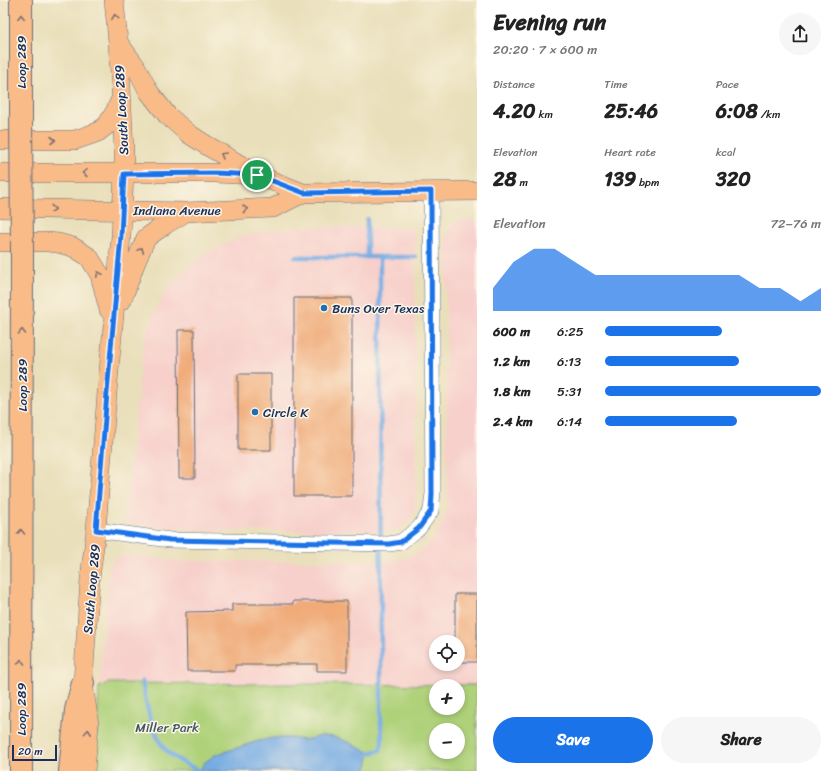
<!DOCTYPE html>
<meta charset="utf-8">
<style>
body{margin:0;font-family:Sriracha,sans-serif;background:#f6f6f6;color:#222;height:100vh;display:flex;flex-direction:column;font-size:15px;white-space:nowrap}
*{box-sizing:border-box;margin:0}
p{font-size:13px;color:#767676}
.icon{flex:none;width:22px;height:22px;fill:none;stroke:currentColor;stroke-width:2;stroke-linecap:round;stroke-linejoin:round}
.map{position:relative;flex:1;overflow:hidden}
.drawer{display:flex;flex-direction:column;background:#fff;width:360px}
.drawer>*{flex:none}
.controls{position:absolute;left:429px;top:635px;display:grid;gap:8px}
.controls a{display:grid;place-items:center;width:36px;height:36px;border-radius:50%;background:#fff;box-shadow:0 2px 6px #0003;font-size:20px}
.scale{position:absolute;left:12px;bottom:10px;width:45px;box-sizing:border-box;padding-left:4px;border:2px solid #1b2f5e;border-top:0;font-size:11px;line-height:14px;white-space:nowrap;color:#1b2f5e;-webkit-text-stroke:3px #fcf5e5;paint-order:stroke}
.pin{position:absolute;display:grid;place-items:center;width:34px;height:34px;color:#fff;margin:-17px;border:2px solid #fff;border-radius:50%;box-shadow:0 1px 4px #0007}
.round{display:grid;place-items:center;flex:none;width:42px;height:42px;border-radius:21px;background:#f6f6f6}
.summary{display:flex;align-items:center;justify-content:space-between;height:68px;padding:0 16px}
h1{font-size:22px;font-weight:800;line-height:30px}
.metrics{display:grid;grid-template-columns:repeat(3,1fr);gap:6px;height:68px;padding:4px 16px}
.metrics div{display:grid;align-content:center}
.metrics b{font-size:20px;font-weight:800}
.metrics small{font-size:11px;font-weight:400}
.metrics p{font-size:11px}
.chart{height:112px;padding:8px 16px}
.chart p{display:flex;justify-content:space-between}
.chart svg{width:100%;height:72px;margin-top:4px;fill:#1a73e8;opacity:.7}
.cta{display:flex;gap:8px;margin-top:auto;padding:8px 16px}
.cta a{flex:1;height:46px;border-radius:24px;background:#1a73e8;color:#fff;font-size:16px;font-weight:800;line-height:46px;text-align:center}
.cta a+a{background:#f6f6f6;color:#222}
ul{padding:0 16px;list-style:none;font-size:13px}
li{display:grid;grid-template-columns:64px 48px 1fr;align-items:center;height:30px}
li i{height:10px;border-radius:5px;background:#1a73e8}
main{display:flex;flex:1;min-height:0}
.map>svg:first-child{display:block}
.built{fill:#f7d0cb;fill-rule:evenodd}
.green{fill:#afd179;stroke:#65806c;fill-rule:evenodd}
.water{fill:#76abe3;stroke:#486da0}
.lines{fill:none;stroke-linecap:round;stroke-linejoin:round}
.stream{stroke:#76abe3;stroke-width:4.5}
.building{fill:#f0ab79}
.minor-casing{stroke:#636d7e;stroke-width:16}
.major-casing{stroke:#636d7e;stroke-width:20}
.highway-casing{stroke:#636d7e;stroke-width:24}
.minor{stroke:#fff;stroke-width:15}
.major{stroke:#f9bc89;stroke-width:19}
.highway{stroke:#f9bc89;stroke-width:22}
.highway-bridge-casing{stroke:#636d7e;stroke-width:24;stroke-linecap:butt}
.highway-bridge{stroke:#f9bc89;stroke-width:22}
.oneway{stroke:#7f6e71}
.route-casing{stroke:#fff;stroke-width:8}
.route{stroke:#1a73e8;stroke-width:5}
.poi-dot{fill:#1f6fb2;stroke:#fcf5e5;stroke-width:1.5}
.labels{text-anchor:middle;stroke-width:3;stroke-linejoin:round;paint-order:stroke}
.street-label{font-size:13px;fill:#1b2f5e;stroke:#fcf5e5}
.poi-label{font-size:13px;fill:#1b2f5e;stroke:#fcf5e5;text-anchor:start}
.park-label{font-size:13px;fill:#405865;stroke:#fcf5e5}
</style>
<main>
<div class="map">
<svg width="477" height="771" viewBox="0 0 477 771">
<rect width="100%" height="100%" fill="#fcf5e5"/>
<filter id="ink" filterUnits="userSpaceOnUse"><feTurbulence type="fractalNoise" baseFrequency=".025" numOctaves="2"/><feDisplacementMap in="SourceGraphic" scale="8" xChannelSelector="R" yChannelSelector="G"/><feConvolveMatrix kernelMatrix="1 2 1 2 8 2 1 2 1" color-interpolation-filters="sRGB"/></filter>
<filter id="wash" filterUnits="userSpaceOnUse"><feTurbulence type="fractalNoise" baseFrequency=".012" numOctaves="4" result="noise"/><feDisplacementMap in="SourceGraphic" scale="16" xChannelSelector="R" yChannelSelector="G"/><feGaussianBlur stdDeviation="0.9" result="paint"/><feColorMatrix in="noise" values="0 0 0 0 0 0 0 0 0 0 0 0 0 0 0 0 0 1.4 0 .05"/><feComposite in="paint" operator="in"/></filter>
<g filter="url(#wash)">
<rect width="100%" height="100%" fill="#e9dfba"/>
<path class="built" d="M466,220h11v465l-368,-2 -10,4 10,-120 2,-5 5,-4 6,-3 58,6h206l16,-2 15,-6 9,-6 8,-9 9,-16 3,-9 1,-8 -1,-268 1,-4 2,-5 5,-4 4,-2zM436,642h22v22h-22z
M297,227l113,1 3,5 2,5 1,264 -1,6 -4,10 -9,9 -9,4h-189l-37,-3 -38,-4 -5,-1 18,-171 4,-18 10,-26 9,-15 17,-21 20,-16 10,-6 28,-13 24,-6 21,-1z"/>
<path class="green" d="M108,683l369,2v86h-382l4,-84zM436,686h22v22h-22zM436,730h22v22h-22z"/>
<path class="water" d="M321,736c18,-1 34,10 49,17l-2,8 -1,10h-167l4,-8 11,-8 40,-13 17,-4h20l13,2z"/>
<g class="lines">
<path class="stream" d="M295,257h121
M367,257v-38
M142,681c4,22 10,58 28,73 9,7 19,12 30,17
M370,753l10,-3c4,-8 1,-17 1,-26 0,-14 0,-28 0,-42l-1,-425"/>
</g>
<g id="blocks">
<path class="building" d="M294,298h58v198h-58z
M178,330h16l1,148h-16z
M238,374h33v76h-33z
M455,594h22v68h-19v-20h-3z
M293,601h54v70h-30v-7h-38v1h-44v6h-48l-1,-59 46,-1v-7h61z"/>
</g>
</g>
<g filter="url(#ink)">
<use href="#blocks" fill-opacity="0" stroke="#636d7e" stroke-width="1"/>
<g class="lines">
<g class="minor-casing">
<path id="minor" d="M96,530l74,10 219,4 12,-2 18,-14 12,-17 2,-18 -2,-302"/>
</g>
<g class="major-casing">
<path id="major" d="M118,42l18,25 13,25 18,23 22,19 17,11 50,29
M0,140h75l12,-4 11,-4 9,-7 8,-13 6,-13
M0,173h215l42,2 46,18 174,-2
M0,208l186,4 87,-4 30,-15
M0,242h48l10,1 15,4 16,10 11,18 9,35
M122,300l13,-36 11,-26 20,-14 20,-12
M85,771l4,-47 -6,-41 7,-105 6,-48 11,-137 14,-157 3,-63v-22l-3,-63 -3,-46 -4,-42"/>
</g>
<g class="highway-casing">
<path id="highway" d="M21,0v112
M21,771l1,-517
M70,771l6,-61 7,-27"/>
</g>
<use href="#minor" class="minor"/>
<use href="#major" class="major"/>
<use href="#highway" class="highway"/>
<g class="highway-bridge-casing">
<path id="highway-bridge" d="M21,112l1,142"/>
</g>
<use href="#highway-bridge" class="highway-bridge"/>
</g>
<defs><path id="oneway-chevron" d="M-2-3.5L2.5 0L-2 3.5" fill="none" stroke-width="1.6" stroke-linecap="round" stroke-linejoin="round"/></defs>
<g class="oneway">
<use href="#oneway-chevron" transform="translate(21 17) rotate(-90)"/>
<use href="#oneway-chevron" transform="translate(115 17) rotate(-96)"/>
<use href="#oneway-chevron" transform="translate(53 140)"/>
<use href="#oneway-chevron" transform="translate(223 155) rotate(-150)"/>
<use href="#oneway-chevron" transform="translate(85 173) rotate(-180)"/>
<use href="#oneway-chevron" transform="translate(53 209) rotate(1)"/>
<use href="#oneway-chevron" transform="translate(245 209) rotate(-3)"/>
<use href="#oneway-chevron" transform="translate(141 250) rotate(-66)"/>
<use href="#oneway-chevron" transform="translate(99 274) rotate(-114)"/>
<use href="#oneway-chevron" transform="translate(22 332) rotate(-90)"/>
<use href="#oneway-chevron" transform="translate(21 532) rotate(-90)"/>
<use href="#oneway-chevron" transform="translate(21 662) rotate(-90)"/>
<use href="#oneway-chevron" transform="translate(88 732) rotate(-86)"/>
</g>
</g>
<g class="lines" filter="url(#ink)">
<g class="route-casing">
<path id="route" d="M215,173l42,2 47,18 127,-2 1,303 -1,17 -12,17 -18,14 -12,2 -219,-4 -74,-10 11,-137 14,-157 3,-62z"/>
</g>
<use href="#route" class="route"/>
</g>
<g class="poi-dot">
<circle cx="324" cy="308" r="4"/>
<circle cx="255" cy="412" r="4"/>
</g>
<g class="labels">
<g class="street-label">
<text transform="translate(21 62) rotate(-90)" y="5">Loop 289</text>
<text transform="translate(121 110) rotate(-93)" y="5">South Loop 289</text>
<text x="177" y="215">Indiana Avenue</text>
<text transform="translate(22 385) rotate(-90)" y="5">Loop 289</text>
<text transform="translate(91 589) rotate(-85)" y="5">South Loop 289</text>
<text transform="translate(21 709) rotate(-90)" y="5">Loop 289</text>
</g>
<g class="poi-label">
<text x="332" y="313">Buns Over Texas</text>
<text x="263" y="417">Circle K</text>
</g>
<g class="park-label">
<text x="167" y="732">Miller Park</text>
</g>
</g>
</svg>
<div class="controls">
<a><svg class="icon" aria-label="locate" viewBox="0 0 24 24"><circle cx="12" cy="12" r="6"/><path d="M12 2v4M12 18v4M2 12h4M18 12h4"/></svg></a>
<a>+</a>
<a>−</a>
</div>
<div class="scale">20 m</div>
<div class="pin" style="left:257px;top:175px;background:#1e9e55"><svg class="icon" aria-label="arrive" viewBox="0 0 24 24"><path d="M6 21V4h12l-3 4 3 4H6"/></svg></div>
</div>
<section class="drawer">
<div class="summary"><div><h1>Evening run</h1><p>20:20 · 7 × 600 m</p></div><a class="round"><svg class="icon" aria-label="share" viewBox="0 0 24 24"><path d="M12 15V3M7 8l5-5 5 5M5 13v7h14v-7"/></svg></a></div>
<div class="metrics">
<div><p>Distance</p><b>4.20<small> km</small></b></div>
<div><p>Time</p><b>25:46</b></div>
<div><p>Pace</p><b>6:08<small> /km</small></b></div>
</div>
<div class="metrics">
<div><p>Elevation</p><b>28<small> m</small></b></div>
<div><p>Heart rate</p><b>139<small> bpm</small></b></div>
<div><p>kcal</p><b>320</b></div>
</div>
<div class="chart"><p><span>Elevation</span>72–76 m</p>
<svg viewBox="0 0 160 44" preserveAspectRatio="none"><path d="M0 44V30L10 14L20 6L30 6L40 14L50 22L60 22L70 22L80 22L90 22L100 22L110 22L120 22L130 30L140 30L150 38L160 30V44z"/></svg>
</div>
<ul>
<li><b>600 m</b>6:25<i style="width:54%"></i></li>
<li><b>1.2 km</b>6:13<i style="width:62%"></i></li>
<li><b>1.8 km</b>5:31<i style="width:100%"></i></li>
<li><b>2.4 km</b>6:14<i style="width:61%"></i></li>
</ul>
<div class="cta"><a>Save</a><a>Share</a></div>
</section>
</main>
